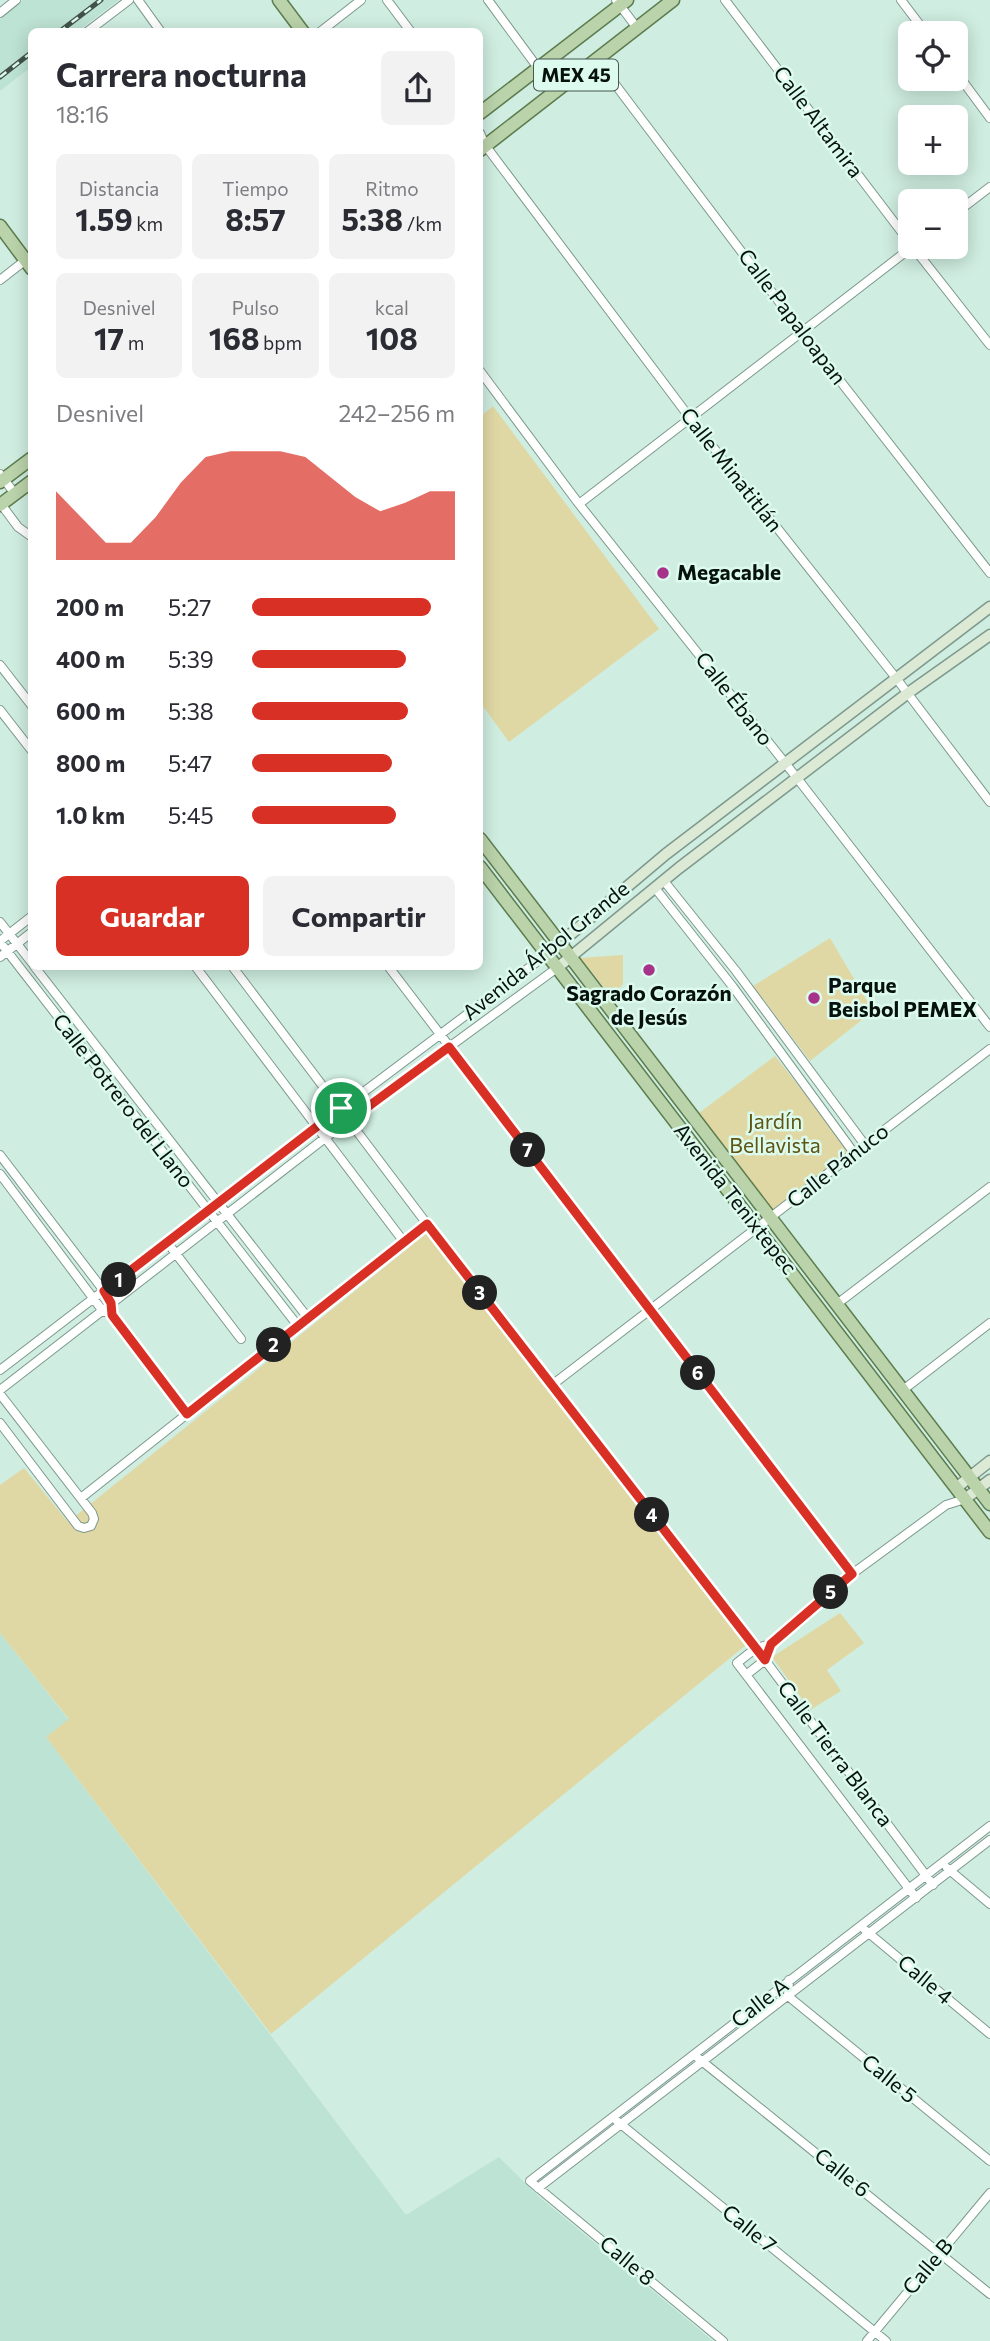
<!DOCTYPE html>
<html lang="es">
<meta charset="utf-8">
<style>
body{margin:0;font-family:Commissioner,sans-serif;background:#f2f2f3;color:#2b2b33;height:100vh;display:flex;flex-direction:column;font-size:26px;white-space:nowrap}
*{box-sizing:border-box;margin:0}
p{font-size:23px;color:#7c7c81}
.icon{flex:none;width:38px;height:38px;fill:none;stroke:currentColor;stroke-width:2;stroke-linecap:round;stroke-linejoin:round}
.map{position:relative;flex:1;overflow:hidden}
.side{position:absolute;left:28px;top:28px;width:455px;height:942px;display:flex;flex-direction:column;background:#fff;border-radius:10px;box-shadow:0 4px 18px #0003}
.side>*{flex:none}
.controls{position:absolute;left:898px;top:21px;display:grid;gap:14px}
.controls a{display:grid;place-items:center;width:70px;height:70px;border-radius:10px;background:#fff;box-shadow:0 4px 18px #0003;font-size:35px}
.pin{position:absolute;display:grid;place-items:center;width:60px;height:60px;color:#fff;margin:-30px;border:4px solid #fff;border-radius:50%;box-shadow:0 2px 7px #0007}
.km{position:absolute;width:35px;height:35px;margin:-18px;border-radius:50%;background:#222;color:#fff;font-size:19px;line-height:35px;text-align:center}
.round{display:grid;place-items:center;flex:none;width:74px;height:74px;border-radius:10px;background:#f2f2f3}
.overview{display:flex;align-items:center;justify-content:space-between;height:119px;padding:0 28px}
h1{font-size:32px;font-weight:700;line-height:52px}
.metrics{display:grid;grid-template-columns:repeat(3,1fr);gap:10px;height:119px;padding:7px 28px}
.metrics div{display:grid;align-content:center;border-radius:10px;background:#f2f2f3;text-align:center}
.metrics b{font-size:30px;font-weight:700}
.metrics small{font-size:19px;font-weight:400}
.metrics p{font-size:19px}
.chart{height:196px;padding:14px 28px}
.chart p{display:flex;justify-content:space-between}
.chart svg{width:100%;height:126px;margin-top:7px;fill:#d93025;opacity:.7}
.button{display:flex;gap:14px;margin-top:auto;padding:14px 28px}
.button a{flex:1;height:80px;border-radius:10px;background:#d93025;color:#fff;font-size:28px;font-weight:700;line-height:80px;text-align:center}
.button a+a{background:#f2f2f3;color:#2b2b33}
ul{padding:0 28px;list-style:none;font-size:23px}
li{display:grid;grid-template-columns:112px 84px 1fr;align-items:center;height:52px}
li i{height:18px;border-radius:9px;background:#d93025}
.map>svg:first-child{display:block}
.built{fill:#bde3d4}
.green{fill:#e0d8a4}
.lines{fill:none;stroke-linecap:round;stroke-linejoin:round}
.street-casing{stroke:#7d998d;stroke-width:10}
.secondary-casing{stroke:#7d998d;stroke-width:13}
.primary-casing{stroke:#5d7c4f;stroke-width:15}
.street{stroke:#fff;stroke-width:8}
.secondary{stroke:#dce9d5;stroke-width:10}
.primary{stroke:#bad3aa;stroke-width:12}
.rail-casing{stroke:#42524b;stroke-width:5}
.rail{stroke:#dcfaed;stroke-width:2.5;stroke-dasharray:8;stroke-linecap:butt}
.route-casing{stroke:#fff;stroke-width:14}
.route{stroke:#d93025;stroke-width:9}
.poi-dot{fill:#a7328a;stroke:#dcfaed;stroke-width:2.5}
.labels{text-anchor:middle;stroke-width:5;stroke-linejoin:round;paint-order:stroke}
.shield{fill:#dcfaed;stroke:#475750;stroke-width:2}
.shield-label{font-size:19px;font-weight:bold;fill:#07110d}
.street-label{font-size:21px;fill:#07110d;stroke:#dcfaed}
.poi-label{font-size:21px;font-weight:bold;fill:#07110d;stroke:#dcfaed;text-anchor:start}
.park-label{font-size:21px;fill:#5f5412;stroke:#dcfaed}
</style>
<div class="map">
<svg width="990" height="2341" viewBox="0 0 990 2341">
<rect width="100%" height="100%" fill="#cfede0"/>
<path class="built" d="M23,0h96l-41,31 -46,1 -1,35 -31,24v-72z
M0,1633l69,87 -23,17 360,478 93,-58 39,39 175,145h-713z"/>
<path class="green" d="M493,406l166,223 -150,113 -29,-40v-285z
M830,938l43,73 -63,50 -57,-75z
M623,955v29l-12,12 -31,-38z
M775,1056l76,96 -78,60 -74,-99z
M427,1233l319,412 -475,389 -225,-297 23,-18 -69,-86v-148l24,-17 44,54z
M840,1613l24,30 -37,27 14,21 -31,19 -38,-53z"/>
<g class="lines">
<g class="street-casing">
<path id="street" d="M138,0l23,32
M387,0l24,32
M488,0l67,91
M616,0l21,28
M725,0l185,243
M901,0l25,33
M0,13l16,-13
M87,32l42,-32
M320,32l41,-32
M596,59l206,273 188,241
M956,72l34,46
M480,133l5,12 205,273 206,260 94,124
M956,213l34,-26
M913,247l77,98
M0,280l32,-25
M480,371l99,133 218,274 193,249
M0,474l15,20
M1,504l17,23 14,10
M579,504l333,-257
M0,665l32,41
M0,710l32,41
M664,881l72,90 129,174
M655,888l78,99 121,166
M0,922l32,41
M0,941l32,-25
M0,942l298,384
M0,957l32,-25
M34,966l274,352
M195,966l209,276
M232,966l195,258 329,424 177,237
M388,966l464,608
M0,1155l104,136 7,12v6
M0,1174l102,136 10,5 75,99
M167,1242l74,97
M837,1304l153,-117
M0,1370l317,-243 229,-172
M552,1385l438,-336
M0,1390l325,-252 232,-170
M903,1390l87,-67
M0,1394l92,119 2,6 -3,7 -7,2 -6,-2 -78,-103
M81,1498l346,-274
M746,1675l19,-15 6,-16
M947,1868l43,36
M916,1898l-179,-235 19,-15 15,-4 81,-70 94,-69 19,-6
M865,1930l125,104
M789,1980l-1,16 202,165
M698,2058l292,236
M617,2121l269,220
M538,2188l452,-348
M723,2341l-193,-160 460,-355
M867,2341l123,-148"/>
</g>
<g class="secondary-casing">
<path id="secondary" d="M546,955l120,-101 324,-247
M557,968l122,-100 229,-175 82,-58
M956,1488l34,-27
M965,1499l25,-19"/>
</g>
<g class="primary-casing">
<path id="primary" d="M279,0l24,32
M480,113l147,-113
M480,150l193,-150
M0,226l32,43
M0,482l32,-24
M0,505l32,-24
M480,839l510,665
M480,867l510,665"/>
</g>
<use href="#street" class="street"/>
<use href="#secondary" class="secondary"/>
<use href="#primary" class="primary"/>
<g class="rail-casing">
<path id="rail" d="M59,32l42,-32
M0,77l32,-25"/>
</g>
<use href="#rail" class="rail"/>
</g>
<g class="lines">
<g class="route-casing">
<path id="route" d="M449,1047l403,527 -81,70 -6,16 -338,-436 -240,190 -75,-99 -1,-12 -7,-12 237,-183 9,12z"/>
</g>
<use href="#route" class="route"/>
</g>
<g class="poi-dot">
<circle cx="663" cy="573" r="7"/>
<circle cx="649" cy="970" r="7"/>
<circle cx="814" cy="998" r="7"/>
</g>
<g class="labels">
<rect class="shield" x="534" y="59.5" width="84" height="31" rx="5"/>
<g class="shield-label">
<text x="576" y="82">MEX 45</text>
</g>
<g class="street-label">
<text transform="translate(818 122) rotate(53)" y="7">Calle Altamira</text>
<text transform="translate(792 317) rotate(53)" y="7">Calle Papaloapan</text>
<text transform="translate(731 470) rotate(52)" y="7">Calle Minatitlán</text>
<text transform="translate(734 699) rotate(52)" y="7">Calle Ébano</text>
<text transform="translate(546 951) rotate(-39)" y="7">Avenida Árbol Grande</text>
<text transform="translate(123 1101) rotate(52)" y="7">Calle Potrero del Llano</text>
<text transform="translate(838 1166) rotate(-38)" y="7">Calle Pánuco</text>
<text transform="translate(735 1199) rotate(52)" y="7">Avenida Tenixtepec</text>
<text transform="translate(835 1754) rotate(53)" y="7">Calle Tierra Blanca</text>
<text transform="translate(925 1980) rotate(40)" y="7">Calle 4</text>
<text transform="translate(760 2003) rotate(-38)" y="7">Calle A</text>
<text transform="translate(889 2079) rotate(39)" y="7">Calle 5</text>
<text transform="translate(842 2173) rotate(39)" y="7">Calle 6</text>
<text transform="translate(749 2229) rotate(39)" y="7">Calle 7</text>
<text transform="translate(627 2261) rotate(40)" y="7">Calle 8</text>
<text transform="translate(928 2267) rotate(-50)" y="7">Calle B</text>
</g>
<g class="poi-label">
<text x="677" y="580">Megacable</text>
<text x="828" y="993">Parque<tspan x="828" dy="24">Beisbol PEMEX</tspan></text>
<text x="649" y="1001" text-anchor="middle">Sagrado Corazón<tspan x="649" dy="24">de Jesús</tspan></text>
</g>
<g class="park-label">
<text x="775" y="1129">Jardín<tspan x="775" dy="24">Bellavista</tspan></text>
</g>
</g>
</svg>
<div class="controls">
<a><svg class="icon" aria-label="locate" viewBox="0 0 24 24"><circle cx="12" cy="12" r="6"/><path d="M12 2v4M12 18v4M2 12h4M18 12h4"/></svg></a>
<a>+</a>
<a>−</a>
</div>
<div class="pin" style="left:341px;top:1108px;background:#1e9e55"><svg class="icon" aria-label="arrive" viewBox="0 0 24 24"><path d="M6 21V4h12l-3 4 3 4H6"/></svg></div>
<b class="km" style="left:119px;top:1280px">1</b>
<b class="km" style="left:274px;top:1345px">2</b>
<b class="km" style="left:480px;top:1293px">3</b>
<b class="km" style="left:652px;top:1515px">4</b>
<b class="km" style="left:831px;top:1592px">5</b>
<b class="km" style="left:698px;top:1373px">6</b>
<b class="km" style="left:528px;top:1150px">7</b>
<section class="side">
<div class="overview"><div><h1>Carrera nocturna</h1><p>18:16</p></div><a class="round"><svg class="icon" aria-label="share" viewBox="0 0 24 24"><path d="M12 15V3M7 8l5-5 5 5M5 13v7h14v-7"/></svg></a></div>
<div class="metrics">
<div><p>Distancia</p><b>1.59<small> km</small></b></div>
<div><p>Tiempo</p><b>8:57</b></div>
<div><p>Ritmo</p><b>5:38<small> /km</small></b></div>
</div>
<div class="metrics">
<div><p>Desnivel</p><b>17<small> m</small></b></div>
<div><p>Pulso</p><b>168<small> bpm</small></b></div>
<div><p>kcal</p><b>108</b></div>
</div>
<div class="chart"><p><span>Desnivel</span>242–256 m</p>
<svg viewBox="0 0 160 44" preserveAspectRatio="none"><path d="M0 44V20L10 29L20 38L30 38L40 29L50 17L60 8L70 6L80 6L90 6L100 8L110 15L120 22L130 27L140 24L150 20L160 20V44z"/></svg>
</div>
<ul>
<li><b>200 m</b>5:27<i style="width:88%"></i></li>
<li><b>400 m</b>5:39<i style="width:76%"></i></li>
<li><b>600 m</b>5:38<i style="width:77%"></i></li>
<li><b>800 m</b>5:47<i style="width:69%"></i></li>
<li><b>1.0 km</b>5:45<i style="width:71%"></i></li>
</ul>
<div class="button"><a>Guardar</a><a>Compartir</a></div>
</section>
</div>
